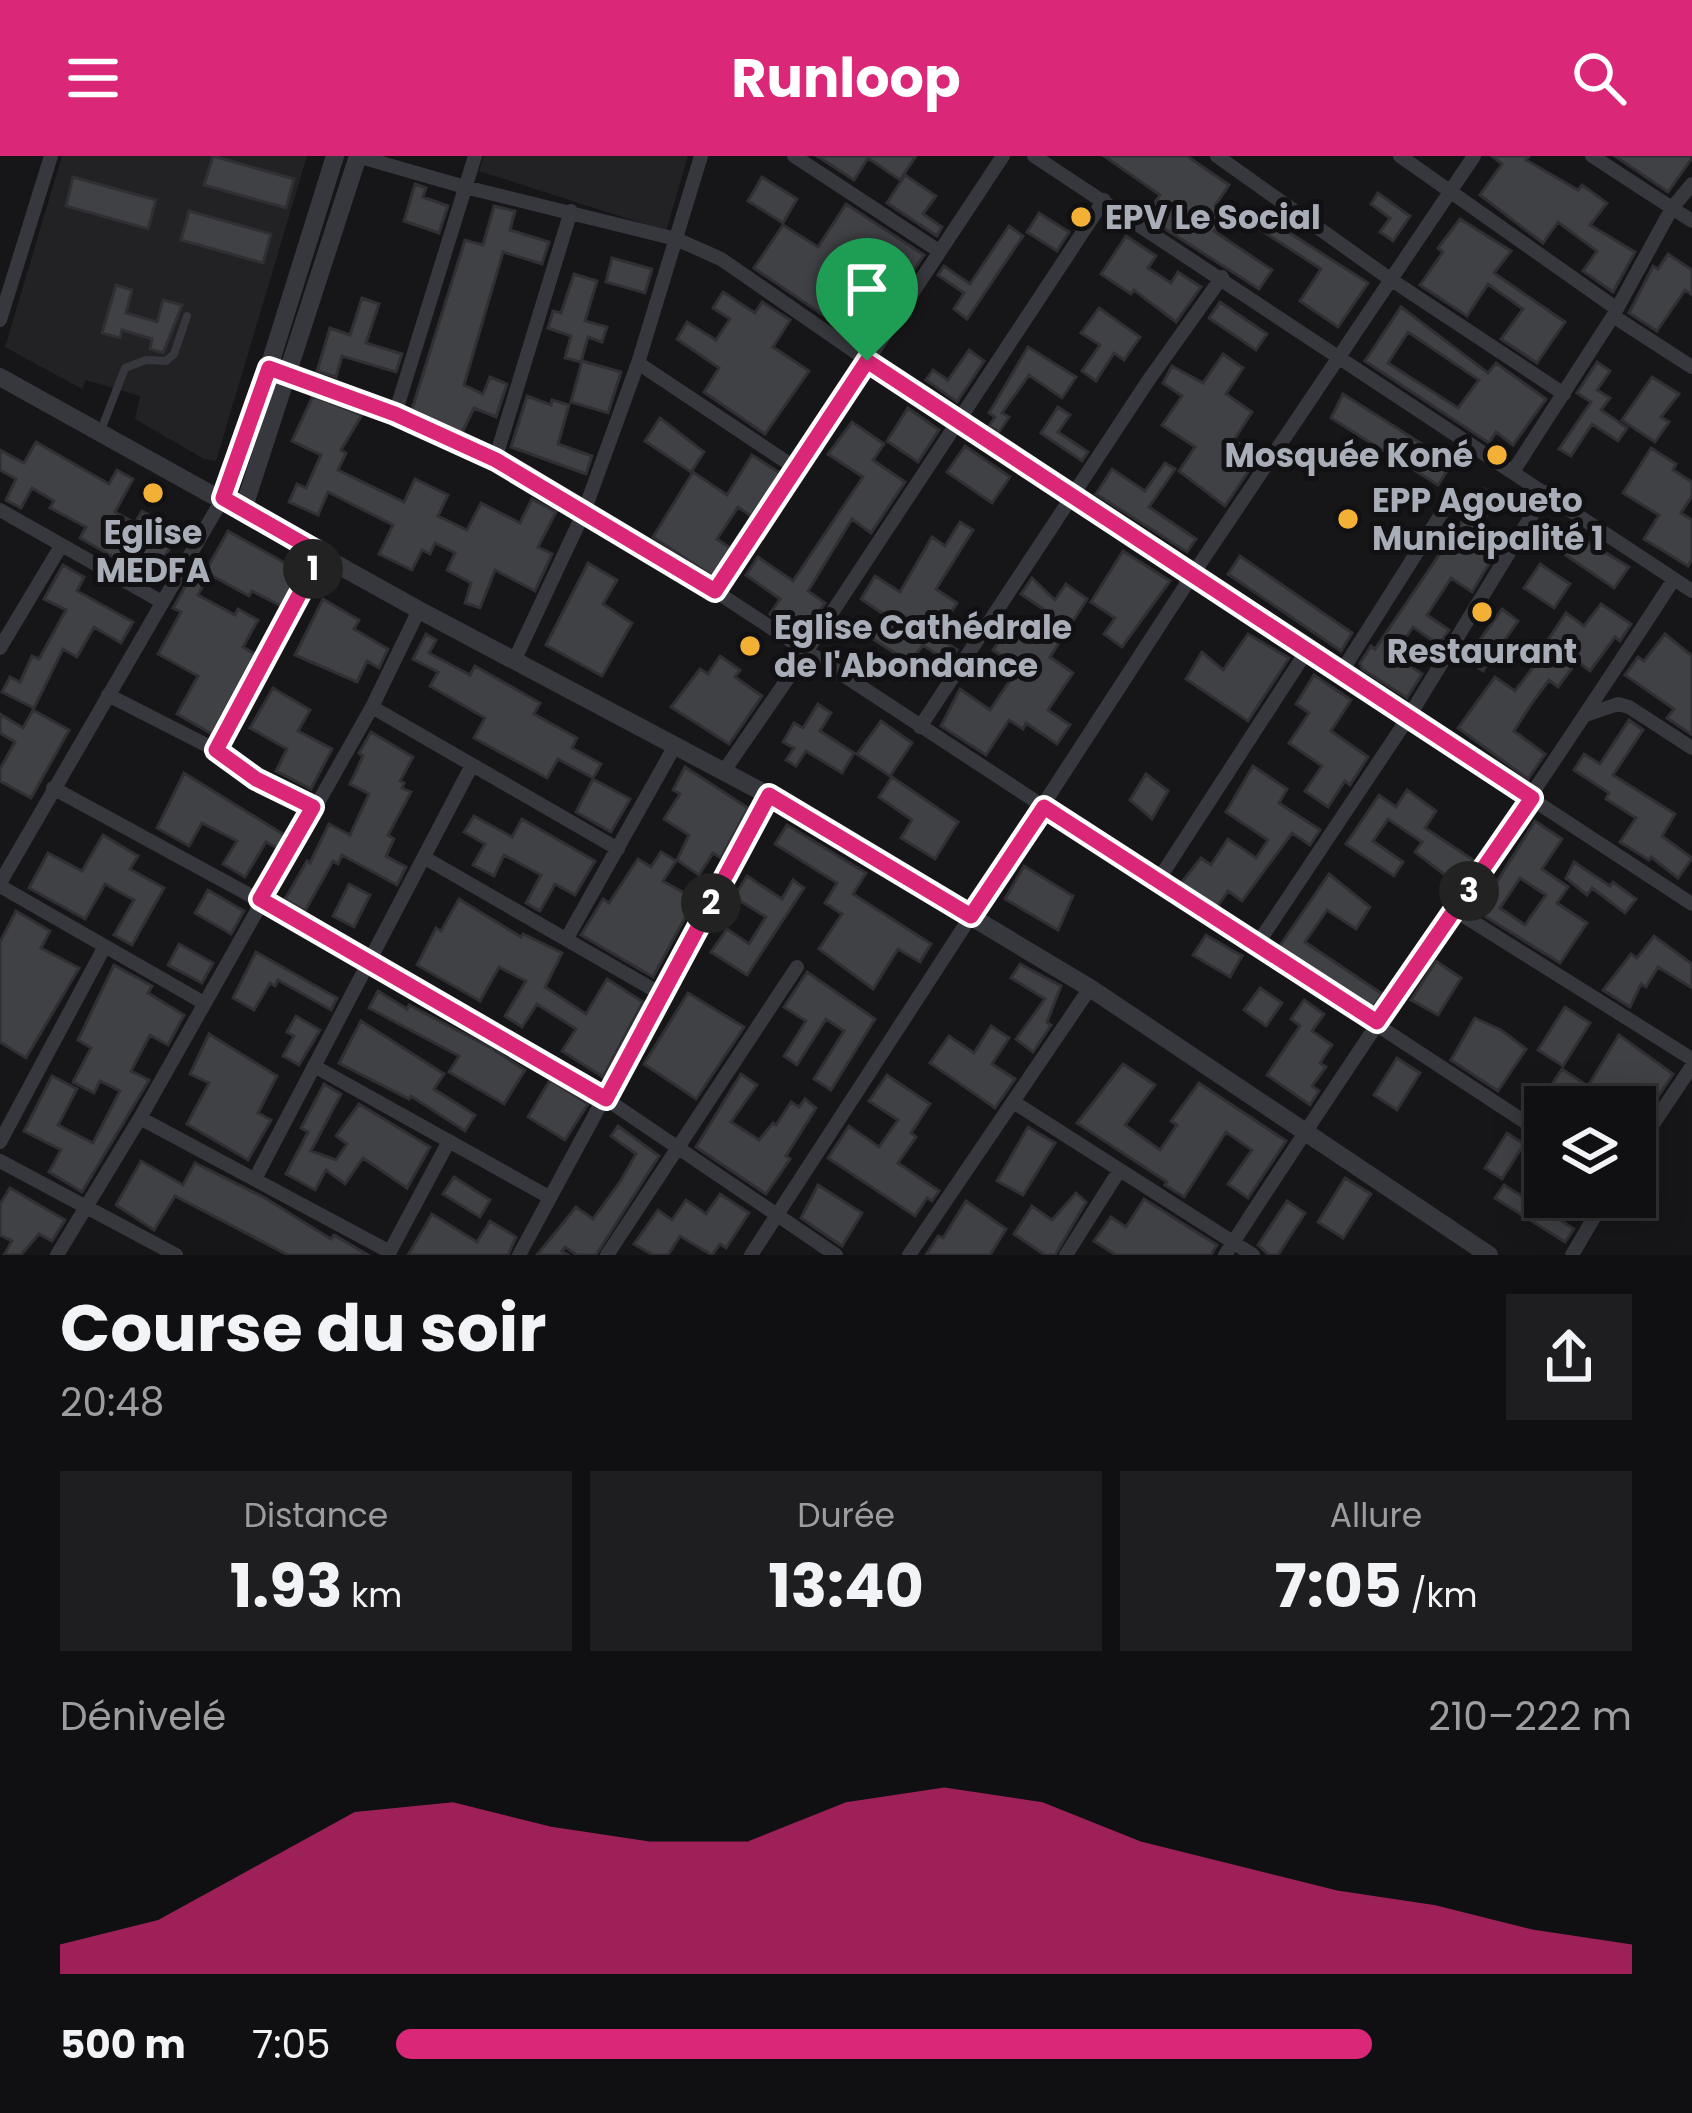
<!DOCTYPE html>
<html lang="fr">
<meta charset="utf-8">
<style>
body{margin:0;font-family:Poppins,sans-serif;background:#1e1e20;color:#f1f3f6;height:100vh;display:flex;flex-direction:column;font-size:45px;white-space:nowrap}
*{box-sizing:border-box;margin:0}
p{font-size:39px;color:#9c9d9f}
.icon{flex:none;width:66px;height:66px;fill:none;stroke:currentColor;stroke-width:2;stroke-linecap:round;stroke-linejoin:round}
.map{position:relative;height:1099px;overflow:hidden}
.drawer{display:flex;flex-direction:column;background:#101012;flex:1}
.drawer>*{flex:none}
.controls{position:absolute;left:1524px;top:930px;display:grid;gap:24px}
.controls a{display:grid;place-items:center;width:132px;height:132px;border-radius:0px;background:#101012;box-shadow:0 6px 30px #0003,0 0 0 3px #303032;font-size:60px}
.pin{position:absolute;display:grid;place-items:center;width:102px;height:102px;color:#fff;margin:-123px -51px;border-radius:50% 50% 50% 0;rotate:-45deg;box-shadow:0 0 12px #0007}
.pin .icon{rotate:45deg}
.km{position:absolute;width:60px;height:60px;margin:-30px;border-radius:50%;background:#222;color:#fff;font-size:33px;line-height:60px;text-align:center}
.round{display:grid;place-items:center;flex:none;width:126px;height:126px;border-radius:0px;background:#1e1e20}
.summary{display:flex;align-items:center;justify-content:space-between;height:204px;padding:0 60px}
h1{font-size:66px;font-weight:700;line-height:90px}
.metrics{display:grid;grid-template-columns:repeat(3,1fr);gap:18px;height:204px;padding:12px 60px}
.metrics div{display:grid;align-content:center;border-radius:0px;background:#1e1e20;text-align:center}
.metrics b{font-size:60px;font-weight:700}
.metrics small{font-size:33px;font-weight:400}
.metrics p{font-size:33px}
.chart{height:336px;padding:24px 60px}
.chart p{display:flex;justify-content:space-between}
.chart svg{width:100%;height:216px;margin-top:12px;fill:#db2777;opacity:.7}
ul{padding:0 60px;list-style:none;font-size:39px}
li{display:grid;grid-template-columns:192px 144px 1fr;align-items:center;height:90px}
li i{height:30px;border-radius:15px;background:#db2777}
header{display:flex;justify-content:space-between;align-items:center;height:156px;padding:0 60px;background:#db2777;color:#fff;font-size:54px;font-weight:700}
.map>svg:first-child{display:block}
.built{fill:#222225}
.building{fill:#404145;stroke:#303034;stroke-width:3;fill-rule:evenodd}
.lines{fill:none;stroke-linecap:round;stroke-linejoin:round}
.service{stroke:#37383d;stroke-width:8}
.minor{stroke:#37383d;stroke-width:14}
.tertiary{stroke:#37383d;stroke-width:18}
.route-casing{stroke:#fff;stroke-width:24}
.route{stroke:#db2777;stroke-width:15}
.poi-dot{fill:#f2b134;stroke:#111113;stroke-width:4.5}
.labels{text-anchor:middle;stroke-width:10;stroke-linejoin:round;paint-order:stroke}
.poi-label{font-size:33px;font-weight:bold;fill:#a8adb8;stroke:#111113;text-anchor:start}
</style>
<header><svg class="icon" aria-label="menu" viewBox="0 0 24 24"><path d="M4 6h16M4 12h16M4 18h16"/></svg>Runloop<svg class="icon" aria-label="search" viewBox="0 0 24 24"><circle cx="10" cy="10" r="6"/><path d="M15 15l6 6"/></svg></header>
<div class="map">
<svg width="1692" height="1099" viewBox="0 0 1692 1099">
<rect width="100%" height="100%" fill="#161618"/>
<path class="built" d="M62,0h245l-91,305 -12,-2 -69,-40 5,-23 -54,-16 -4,9 -77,-42z
M484,0h204l-22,75 -187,-60z"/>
<path class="building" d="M213,0l81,23 -8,29 -82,-23z
M817,0h99l-16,24 -32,-22 -14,22z
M1104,0h83l42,29 -14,21 11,8 -12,17 58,39 -13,19 -114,-73 15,-21z
M1492,0h37l-3,4 52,30 4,-5 25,18 -17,22 45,27 -22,40 -30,-21 14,-20 -39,-29 -15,21 -63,-48 22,-31z
M1615,0h77v2l-24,34z
M905,19l31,21 -13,18 19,13 -5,9 -50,-33z
M73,21l83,23 -8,29 -82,-23z
M762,21l35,22 -14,24 -35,-22z
M415,28l11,4 -3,9 25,9 -9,27 -35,-12z
M1378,37l32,23 -17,25 -13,-9 10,-14 -19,-14z
M846,48l78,51 -19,28 -20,-14 -22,31 -20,-15 -20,30 -69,-47 29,-43 35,22z
M494,50l21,5 -5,19 39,12 -7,22 -39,-12 -39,133 19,9 7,-17 17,7 -11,33 -22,-9 -12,25 -50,-24 53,-169 18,5z
M189,55l82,23 -8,29 -82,-23z
M1039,57l30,19 -12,19 -30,-19z
M1260,58l108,69 -30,44 -38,-26 21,-32 -68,-44z
M1460,63l51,32 -17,22 71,49 -28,41 -36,-24 22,-30 -35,-25 -21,32 -47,-31 23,-33 -5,-4z
M1009,70l14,10 -56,83 -13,-10 10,-16 -26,-18 6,-9 26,18z
M1126,80l30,20 -8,12 23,15 7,-11 23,15 -25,35 -42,-32 -3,4 -30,-20z
M1668,98l24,16v25l-7,-5 -28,41 -28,-18 24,-47 5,3z
M612,102l40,11 -7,24 -39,-11z
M574,118l23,7 -12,40 22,6 -5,15 -14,-5 -7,25 -16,-4 6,-22 -23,-8 5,-17 8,2z
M116,129l16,5 -6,23 31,9 6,-22 19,5 -19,48 -13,-4 2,-10 -30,-9 -2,8 -18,-5z
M723,136l32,21 7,-11 28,18 -17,27 36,24 -44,63 -61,-42 15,-24 -42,-29 10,-17 29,18 14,-21 -17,-11z
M362,142l17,6 -13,39 36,11 -6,18 -54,-16 -6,21 -19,-6 13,-43 20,7z
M1220,146l47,32 -11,16 -47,-32z
M1401,151l87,66 8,-10 50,36 -33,46 -17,-13 -7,11 -124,-82zM1408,176l71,48 -21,28 -70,-45z
M1099,152l41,29 -16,23 -10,-7 -18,28 -14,-10 18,-26 -19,-12z
M1028,191l48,30 -14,21 -33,-23 -27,38 7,4 -10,15 -10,-6 6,-9 -6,-4z
M969,194l15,11 -27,41 -31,-22 7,-10 15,10z
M1223,198l20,14 -17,26 26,18 -18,28 24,17 -33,49 -46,-35 16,-24 -33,-22 20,-29 -19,-13 9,-17 31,17z
M582,205l39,11 -13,41 -37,-11z
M1597,206l13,9 -13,19 13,8 -9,12 26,18 -9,13 -26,-17 -21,32 -12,-7 32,-47 -14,-9z
M1652,221l27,17 -18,23 8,5 -14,20 -33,-22z
M1343,238l109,69 -14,22 -107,-67z
M313,240l49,19 -21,35 5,3 -8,17 66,32 11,-23 33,16 -10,21 29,14 14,-27 39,20 12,-24 24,13 -18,35 14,7 -17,37 -40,-21 -15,38 -15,-5 6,-20 -24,-13 8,-17 -20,-10 -5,11 -8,-4 -10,20 -33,-16 14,-29 -65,-33 -10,23 -29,-13 8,-18 9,4 15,-33 -29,-14z
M527,240l24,9 1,-5 17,5 -11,39 34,12 -6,18 -75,-27z
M1058,251l12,8 -12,17 30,20 -6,9 -41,-28z
M908,252l31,22 -21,32 -31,-21z
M660,262l44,34 -13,20 -46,-31z
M852,266l32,22 -11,16 32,22 -34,51 -19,-14 -44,72 17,12 -22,32 -33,-21 10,-15 -34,-24 12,-18 35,24 70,-104 -35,-23z
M36,286l73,42 8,-14 16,9 -18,33 20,11 7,-12 37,21 -27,47 -72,-41 6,-11 -36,-19 4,-7 -22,-13 -11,20 -15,-8 10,-21 -16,-9v-20l24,13z
M965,290l45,31 -18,26 -45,-31z
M1651,292l25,16 -3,6 19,12v14l-11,17 11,7v39l-4,7 -44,-27 15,-24 -36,-22z
M752,299l28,18 -29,43 -13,-9 -21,32 13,9 -18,28 -59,-39 40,-65 34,23z
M1165,307l10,6 -26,38 47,32 -9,13 -91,-58 16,-25 33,22z
M1484,333l14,9 -17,26 23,15 -32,53 -21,-14 -24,37 22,15 -10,15 -26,-18 -19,28 28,19 -15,24 -45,-29 -2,-6 11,-17 4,3z
M960,366l13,8 -37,59 21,14 -21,33 21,14 -8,13 -26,-18 -19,25 -13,-9 5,-7 -26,-17 15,-22 -24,-16 14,-23 25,16 32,-55 13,9z
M1557,367l72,44 -15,21 -69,-47z
M228,375l71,40 -18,35 -29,-15 -3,5 -44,-24z
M1123,395l47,30 -48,66 -18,-13 11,-16 -24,-16z
M1240,400l112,77 -11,18 -113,-77z
M588,407l29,17 -14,24 29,19 -30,53 -56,-31z
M1540,408l30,20 -16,24 -30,-20z
M63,409l21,12 -7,14 56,31 -12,21 -27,-16 -17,30 -14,-8 -29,59 -32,-16 8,-15 10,5 12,-26 7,3 27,-49 -22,-11z
M190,422l13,7 -5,10 37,20 3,-6 20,11 -15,27 12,7 -43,80 -35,-20 21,-38 -40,-22 23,-42 -8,-4z
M1032,422l23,22 11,-16 21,15 -37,58 23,16 -25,37 22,15 -13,19 -31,-21 -3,6 -14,-9 -23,35 -45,-29 19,-37 30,21 29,-43 -26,-17 17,-25 24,16 18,-26 -31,-21z
M323,443l36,21 -5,9 34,20 -9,19 -12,-7 -10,21 -62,-27z
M1601,448l30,20 -11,17 -5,-4 -25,34 -13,-10 -19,26 -9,-7 -17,23 -18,28 31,23 -17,25 -70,-51 37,-51 20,14 37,-48 -4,-3 18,-27 18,13z
M1502,453l16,12 -35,50 -17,-12z
M426,478l10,6 -7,13 41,22 5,-9 65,37 -6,11 43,24 -5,10 29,16 -8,14 -35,-19 -11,19 -73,-40 11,-20 -55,-32 8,-14 -25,-13z
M1248,478l41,24 -41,63 -62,-42 16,-27 21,18z
M1665,478l27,22v79l-25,-17 7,-9 -49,-34 13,-18 6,4z
M720,500l20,14 -5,7 27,19 -33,48 -58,-37 29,-38 8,5z
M1314,519l37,25 -20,31 37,26 -18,28 -5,-4 -17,26 -23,-16 17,-25 -33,-23 20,-30 -13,-9z
M273,532l37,22 -12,21 34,18 -21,40 -35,-18 11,-22 -37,-21z
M818,548l13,9 -11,18 34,22 -12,20 -36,-22 -10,15 -10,-6 8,-12 -11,-6 11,-19 9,5z
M33,554l36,20 -38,68 -31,-17v-12l15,-27 -15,-9v-19l23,14z
M1629,564l14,10 -30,45 62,39 -13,22 30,22 -14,20 -27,-21 -2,3 -29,-18 16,-24 -30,-19 3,-6 -35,-23 10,-16 16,10z
M881,565l31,22 -22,33 -33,-22z
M371,576l42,25 -13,24 4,2 -2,5 9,4 -23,43 6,4 -8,17 20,11 -9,18 -55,-30 -4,9 -5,-3 -28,50 -20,-12 22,-38 3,2 19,-39 21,11 19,-41 -19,-10 13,-28 -4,-3z
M1253,610l34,23 -8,14 41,27 -10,15 -18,-12 -50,68 -14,-10 -11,16 -36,-24 20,-25 10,7 17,-26 28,19 12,-18 -42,-28z
M685,611l63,41 -27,50 -8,-5 -14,22 -22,-15 12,-25 -25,-16 16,-25 -7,-4z
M184,617l102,63 -7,13 -13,-7 -21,35 -22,-13 14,-23 -35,-18 -13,23 -32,-18z
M1146,618l22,17 -16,28 -22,-19z
M892,621l66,45 -23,37 -34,-21 11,-18 -33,-23z
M593,623l37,20 -19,33 -35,-20z
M1407,634l29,21 -11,17 48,32 -16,24 -42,-32 7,-10 -34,-23 -15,22 30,21 -9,14 -48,-32 33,-49 17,12z
M474,660l38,21 10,-18 73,42 -20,34 -20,-11 -15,27 -14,-8 15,-28 -37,-20 -10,21 -21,-11 12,-21 -21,-12z
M1535,665l27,18 -20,30 26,18 -11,16 30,20 -27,40 -82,-51zM1520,722l26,17 -21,30 -25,-17z
M787,669l79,48 -13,21 78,50 -11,18 -22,-13 -25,40 -54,-40 23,-35 -17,-11 12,-20 -62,-39z
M103,679l35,21 -8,13 34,19 -32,57 -18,-10 20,-35 -29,-16 -20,35 -56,-31 19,-35 34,18z
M661,696l15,9 -13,20 32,18 -42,78 -72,-42 22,-36 6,4 29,-44 13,8z
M1574,706l36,24 3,-4 23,17 -11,14 -33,-25 -5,7 -21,-17z
M1024,710l49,30 -15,34 -53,-31z
M1329,718l41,33 -14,22 -29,-19 -22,32 77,52 -10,14 -93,-61z
M747,720l35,23 11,-19 11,8 -57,87 -36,-23 16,-23 22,15 17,-27 -32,-20z
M349,728l21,11 -16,32 -21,-11z
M208,734l36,21 -13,23 -36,-21z
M459,743l62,38 2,-3 39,19 -17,34 41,27 21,-35 36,23 -40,75 -41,-26 14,-22 -39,-25 -15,23 -17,-11 21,-35 -27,-14 -19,34 -63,-36 19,-37 5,3z
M16,755l34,20 -9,17 38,20 -53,90 -26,-16v-100z
M1206,779l36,21 -12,21 -37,-22z
M1654,780l38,28v24l-34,-21 -12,20 -5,-3 -11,23 -27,-17 28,-36 6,4z
M179,788l34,19 -11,20 -34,-18z
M256,796l81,46 -6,12 -53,-30 -3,6 -5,-3 -16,27 -21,-12z
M1436,805l25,17 -23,37 -27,-15z
M1020,808l41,22 -14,36 4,3 -18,27 -17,-13 29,-40 -34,-21z
M114,809l38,21 -4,7 36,22 -16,30 -18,-10 -19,36 18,9 -67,112 -33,-20 12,-22 -37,-19 28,-55 25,13 -19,36 35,18 27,-52 -20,-10 -6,12 -21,-11 18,-34 -13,-8z
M807,816l68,47 -44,71 -17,-11 30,-48 -18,-12 -29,46 -13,-9 22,-35 -22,-14z
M1260,832l22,15 -16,23 -22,-16z
M378,835l29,18 2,-4 82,43 34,22 -21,34 -55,-32 10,-16 -90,-48z
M688,837l56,34 -48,72 -52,-35z
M1304,844l20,14 -12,17 20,14 -12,18 6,4 -14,19 7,5 -9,14 -43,-30 33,-49 -9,-7z
M1565,851l25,16 -27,43 -25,-16z
M296,860l24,14 -21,35 -16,-9 11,-20 -7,-4z
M1475,862l26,12 25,19 -28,42 -47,-31z
M361,865l83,53 -10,15 41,26 -10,16 -54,-35 -2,3 -70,-36z
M991,870l18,12 -17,26 23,15 -20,29 -65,-45 19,-27 25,17z
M209,878l68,42 -19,37 13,7 -23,40 -61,-36 22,-41 -19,-9z
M1619,879l54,39 -32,48 -6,-4v-11h-98l25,-38 26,17z
M1397,902l23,15 -23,37 -23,-15z
M1123,908l32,21 -30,40 35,25 17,-25 -6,-4 28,-38 87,58 -38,57 -20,-14 24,-34 -26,-18 -42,65 -19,-12 2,-3 -90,-59z
M741,918l16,11 -26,37 28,18 14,-17 3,2 15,-23 8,5 6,-8 11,9 -30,48 4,3 -24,35 -70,-47z
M887,919l43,29 -19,29 5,4 -18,26 41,28 -7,10 -5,-3 -12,18 -87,-58 21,-32 30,21 19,-27 -29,-19z
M550,924l38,24 -23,36 -37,-23z
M324,928l17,10 -30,57 25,9 11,-16 -11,-8 23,-32 71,43 -23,41 -44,-30 -18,26 -19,-14 -11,20 -29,-16 22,-42 -7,-4z
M618,970l41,30 -63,99h-19l-12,-8 -3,4 6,4h-31l39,-48 17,12 27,-37 16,-28 -25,-18z
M1028,971l27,16 -32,52 -26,-14z
M1507,977l17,11 -22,35 -17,-11z
M141,1005l42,24 12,-22 70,35 66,41 3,-4 34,20h-80l-113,-59 -21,34 -38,-25z
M454,1021l36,23 -10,17 -37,-23z
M1345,1022l26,16 -28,44 -25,-16z
M818,1029l44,28 -20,33 -41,-28z
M1504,1029l70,44 -9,13 -70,-44z
M10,1032l55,32 -13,21 -13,-7 -18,21h-17l8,-14 -12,-6v-31z
M1076,1037l10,9 -31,53h-10l-31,-21 18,-28 20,14z
M720,1038l29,19 -23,35 -6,-4 -8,11 -32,-19 -12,19h-15l-19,-11 24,-34 14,10 14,-20 20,14z
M1144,1043l73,46 -6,10h-95l-22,-14 17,-24 15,10z
M966,1045l40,28 -16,26h-64l12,-19 5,2z
M1287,1045l18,12 -27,42h-9l-11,-10z
M432,1058l45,28 13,-21 26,16 -8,18h-100z"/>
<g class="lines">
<path class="service" d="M101,274l24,-62 21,-8 20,1 8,-7 13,-38"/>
<path class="minor" d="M357,0l108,31 211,52 45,20 237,164 734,481
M794,0l145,95
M1034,0l658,435
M1217,0l173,123 174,115
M1400,0l217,153
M1592,0l100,65
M1613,160l79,51
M0,164l51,-164
M638,207l159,106
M279,215l116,43 100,46 220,131 830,544
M395,258l80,-258
M495,304l76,-249
M1514,314l99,-154 59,-108 20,-24
M0,354l162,92
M715,435l288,-435
M0,492l61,-102
M515,503l69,-147 54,-149 63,-207
M1340,518l110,-174
M108,539l108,55 105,-195
M372,551l246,142
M1586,559l32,-11 11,3 63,41
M920,571l228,-346 74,-104
M216,594l40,29 57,28
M724,615l82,-119 298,-452
M53,632l316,172 237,139 230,156
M425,702l236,136
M1157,726l149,-230
M0,727l223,-385
M0,730l204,117
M1456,755l236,148
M567,782l109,-194
M1256,790l152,-228 138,-226
M314,910l235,131
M1015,947l238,152
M140,962l250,134
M0,986l105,-196
M1635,995l57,-85
M0,1005l176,94
M255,1023l216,-412
M57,1099l83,-137 232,-411 47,-97
M388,1099l61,-114
M519,1099l249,-460
M607,1099l190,-288
M751,1099l440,-678 283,-421
M909,1099l181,-267
M1066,1099l53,-84
M1225,1099c146,-227 302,-449 449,-676
M1572,1099l34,-58"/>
<path class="tertiary" d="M0,221l419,233 349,185 322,193 399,267
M223,342l46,-131 66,-211
M243,354l115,-354"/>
</g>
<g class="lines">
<g class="route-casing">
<path id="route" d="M867,205l665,437 -155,224 -333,-215 -73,109 -202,-121 -163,304 -346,-200 53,-92 -57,-28 -40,-29 105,-196 -98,-56 46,-130 126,46 101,46 219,131z"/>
</g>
<use href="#route" class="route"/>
</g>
<g class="poi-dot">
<circle cx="1081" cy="61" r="12"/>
<circle cx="1497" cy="299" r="12"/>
<circle cx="153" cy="337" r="12"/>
<circle cx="1348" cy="363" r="12"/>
<circle cx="1482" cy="456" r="12"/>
<circle cx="750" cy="490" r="12"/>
</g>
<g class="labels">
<g class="poi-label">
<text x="1105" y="73">EPV Le Social</text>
<text x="1473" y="311" text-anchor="end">Mosquée Koné</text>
<text x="1372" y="356">EPP Agoueto<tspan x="1372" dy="38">Municipalité 1</tspan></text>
<text x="153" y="388" text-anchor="middle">Eglise<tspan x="153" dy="38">MEDFA</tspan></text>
<text x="774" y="483">Eglise Cathédrale<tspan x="774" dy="38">de l'Abondance</tspan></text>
<text x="1482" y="507" text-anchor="middle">Restaurant</text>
</g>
</g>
</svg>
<div class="controls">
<a><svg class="icon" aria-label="layers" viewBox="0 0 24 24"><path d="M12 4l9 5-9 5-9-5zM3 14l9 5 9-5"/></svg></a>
</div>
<div class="pin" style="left:867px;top:205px;background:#1e9e55"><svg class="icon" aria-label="arrive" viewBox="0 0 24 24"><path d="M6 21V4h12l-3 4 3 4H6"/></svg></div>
<b class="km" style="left:313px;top:413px">1</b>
<b class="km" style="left:711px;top:747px">2</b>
<b class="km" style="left:1469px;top:735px">3</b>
</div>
<section class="drawer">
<div class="summary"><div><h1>Course du soir</h1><p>20:48</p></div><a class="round"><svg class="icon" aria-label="share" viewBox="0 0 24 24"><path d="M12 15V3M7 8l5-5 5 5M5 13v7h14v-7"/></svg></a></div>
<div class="metrics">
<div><p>Distance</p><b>1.93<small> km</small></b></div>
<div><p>Durée</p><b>13:40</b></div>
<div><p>Allure</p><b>7:05<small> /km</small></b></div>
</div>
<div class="chart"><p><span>Dénivelé</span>210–222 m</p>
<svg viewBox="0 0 160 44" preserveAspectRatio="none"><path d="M0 44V38L10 33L20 22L30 11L40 9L50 14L60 17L70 17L80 9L90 6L100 9L110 17L120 22L130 27L140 30L150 35L160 38V44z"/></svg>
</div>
<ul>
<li><b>500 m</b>7:05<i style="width:79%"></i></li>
</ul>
</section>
